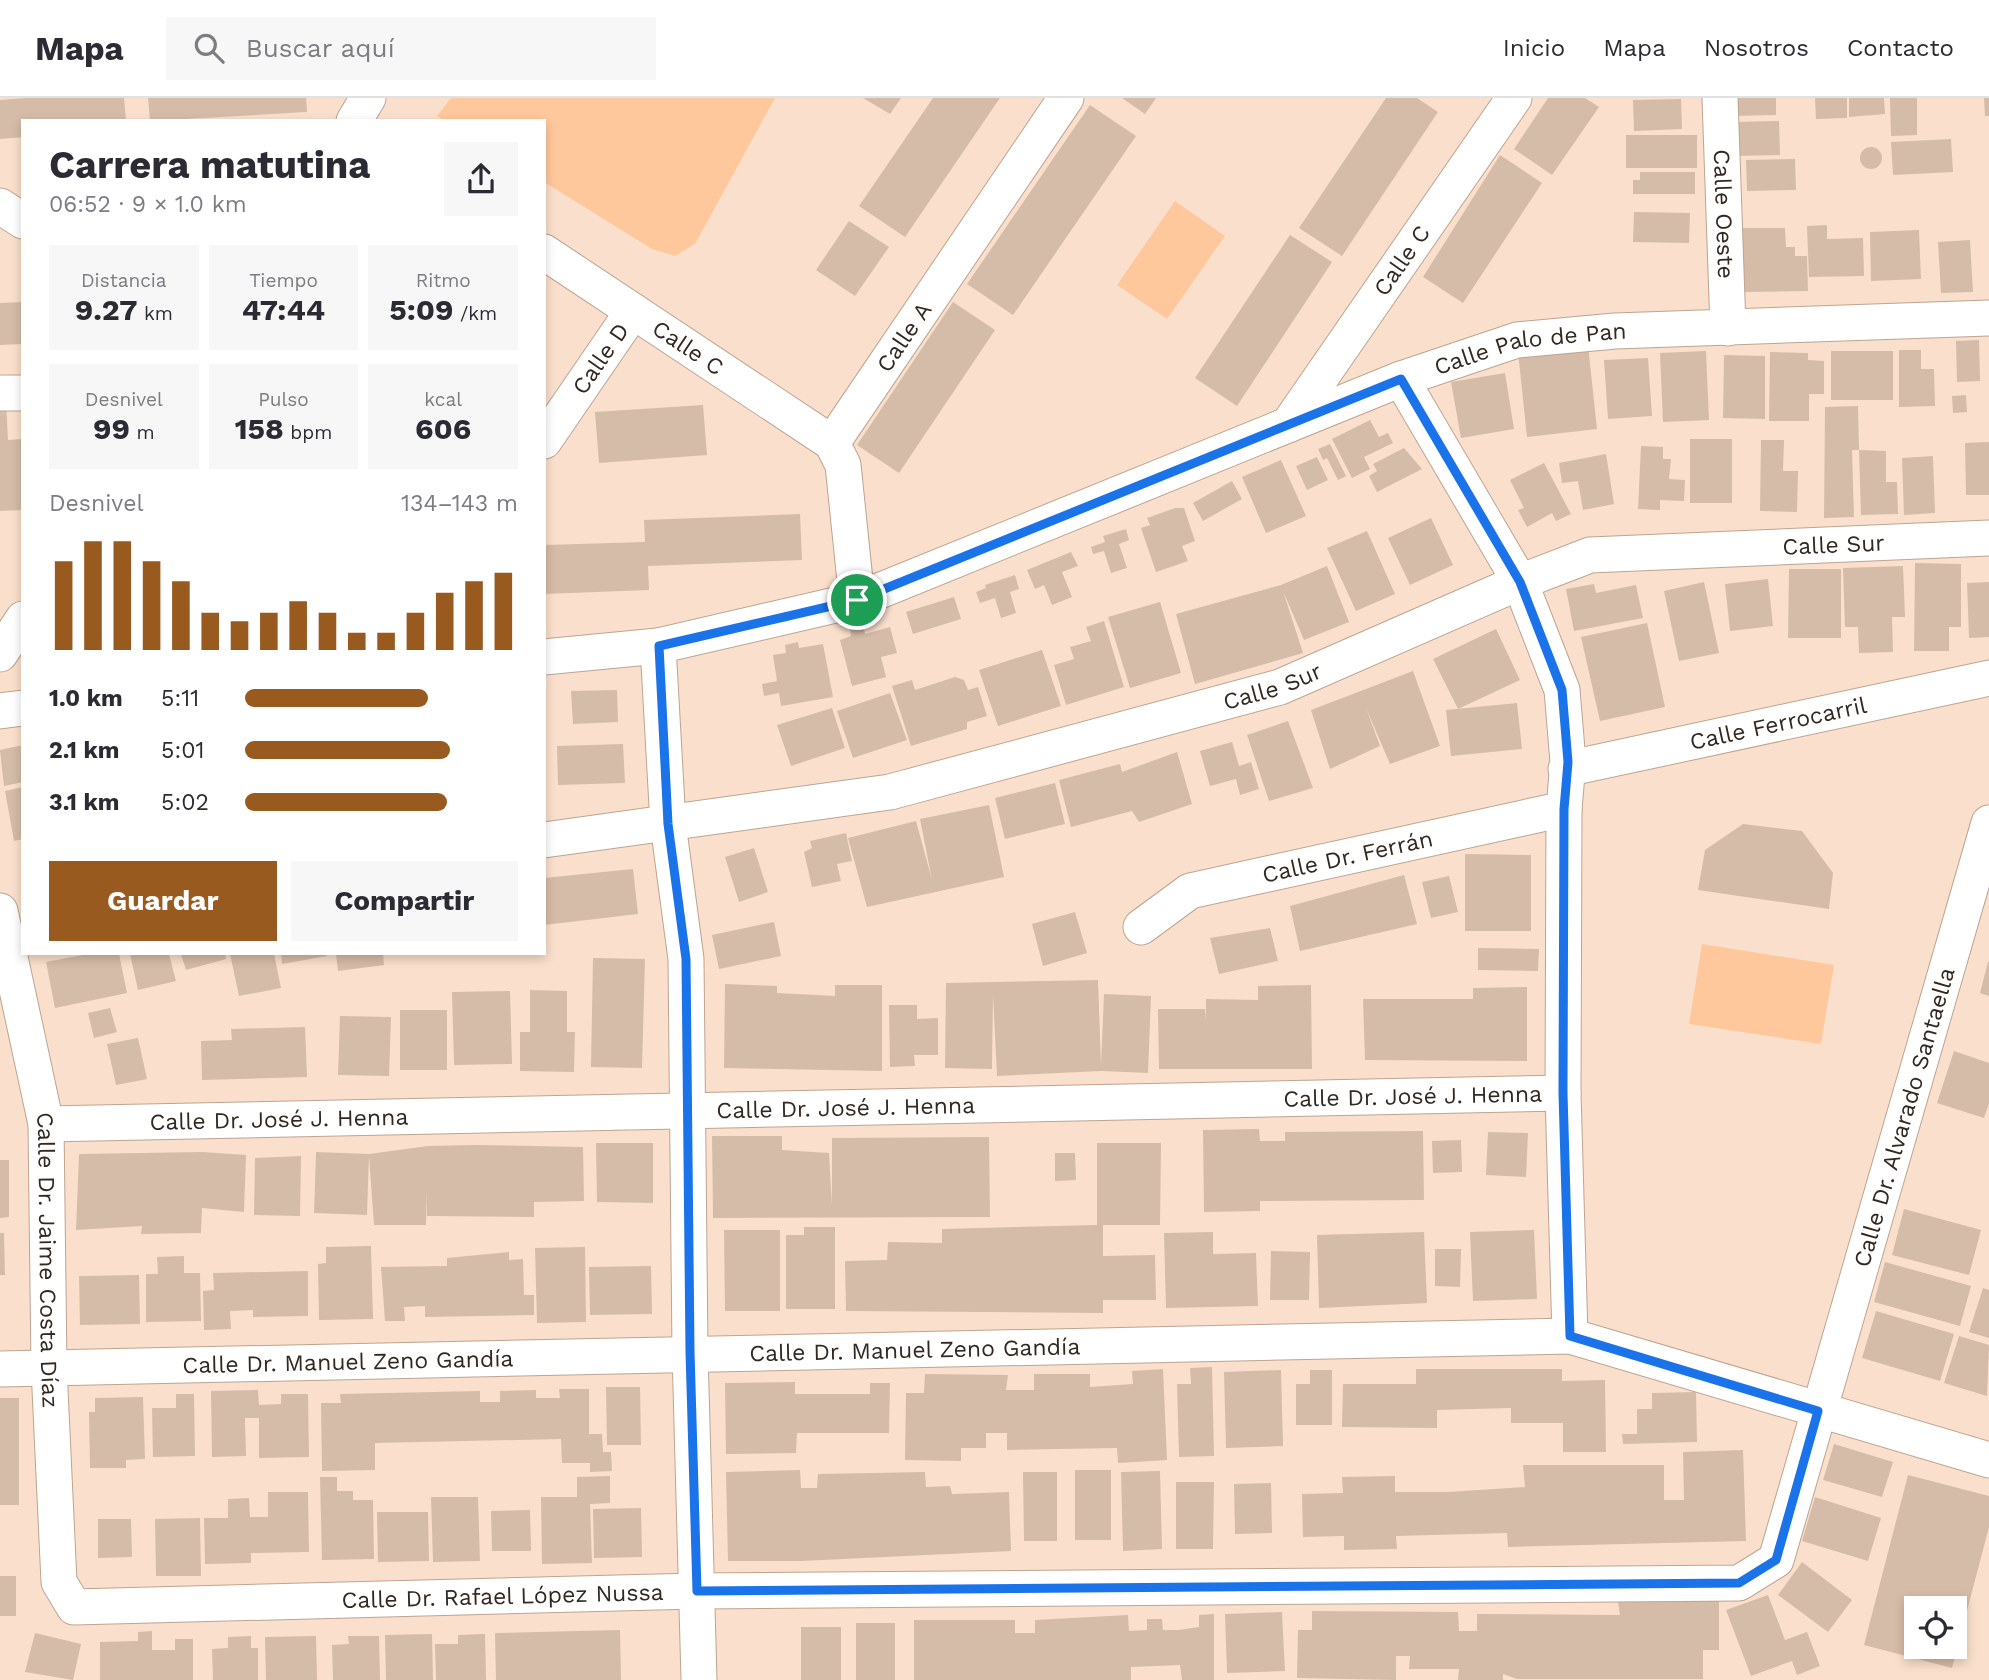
<!DOCTYPE html>
<html lang="es">
<meta charset="utf-8">
<style>
body{margin:0;font-family:"Work Sans",sans-serif;background:#f7f7f7;color:#2b2b33;height:100vh;display:flex;flex-direction:column;font-size:26px;white-space:nowrap}
*{box-sizing:border-box;margin:0}
p{font-size:23px;color:#7c7c81}
.icon{flex:none;width:38px;height:38px;fill:none;stroke:currentColor;stroke-width:2;stroke-linecap:round;stroke-linejoin:round}
.map{position:relative;flex:1;overflow:hidden}
.drawer{position:absolute;left:21px;top:21px;width:525px;height:836px;display:flex;flex-direction:column;background:#fff;border-radius:0px;box-shadow:0 4px 10px #0003}
.drawer>*{flex:none}
.controls{position:absolute;left:1904px;top:1498px;display:grid;gap:14px}
.controls a{display:grid;place-items:center;width:63px;height:63px;border-radius:0px;background:#fff;box-shadow:0 4px 10px #0003;font-size:35px}
.pin{position:absolute;display:grid;place-items:center;width:60px;height:60px;color:#fff;margin:-30px;border:4px solid #fff;border-radius:50%;box-shadow:0 2px 7px #0007}
.round{display:grid;place-items:center;flex:none;width:74px;height:74px;border-radius:0px;background:#f7f7f7}
.overview{display:flex;align-items:center;justify-content:space-between;height:119px;padding:0 28px}
h1{font-size:38px;font-weight:700;line-height:52px}
.figures{display:grid;grid-template-columns:repeat(3,1fr);gap:10px;height:119px;padding:7px 28px}
.figures div{display:grid;align-content:center;border-radius:0px;background:#f7f7f7;text-align:center}
.figures b{font-size:30px;font-weight:700}
.figures small{font-size:19px;font-weight:400}
.figures p{font-size:19px}
.chart{height:196px;padding:14px 28px}
.chart p{display:flex;justify-content:space-between}
.chart svg{width:100%;height:126px;margin-top:7px;stroke:#985a1f;stroke-width:6}
.primary-button{display:flex;gap:14px;margin-top:auto;padding:14px 28px}
.primary-button a{flex:1;height:80px;border-radius:0px;background:#985a1f;color:#fff;font-size:28px;font-weight:700;line-height:80px;text-align:center}
.primary-button a+a{background:#f7f7f7;color:#2b2b33}
ul{padding:0 28px;list-style:none;font-size:23px}
li{display:grid;grid-template-columns:112px 84px 1fr;align-items:center;height:52px}
li i{height:18px;border-radius:9px;background:#985a1f}
header{display:flex;align-items:center;gap:42px;box-sizing:border-box;height:98px;padding:0 35px;background:#fff;border-bottom:2px solid #e1e1e2}
header strong{font-size:33px}
nav{display:flex;gap:38px;margin-inline-start:auto;font-size:24px}
.search{width:490px;height:63px;background:#f7f7f7;display:flex;align-items:center;gap:18px;box-sizing:border-box;padding:0 24px;border-radius:0px;color:#7c7c81;font-size:26px}
.map>svg:first-child{display:block}
.garden{fill:#ffc89c}
.building{fill:#d5bca8;fill-rule:evenodd}
.lines{fill:none;stroke-linecap:round;stroke-linejoin:round}
.minor-casing{stroke:#bda491;stroke-width:37}
.minor{stroke:#fff;stroke-width:35}
.route-casing{stroke:#fff;stroke-width:14}
.route{stroke:#1a73e8;stroke-width:9}
.labels{text-anchor:middle;stroke-width:6;stroke-linejoin:round;paint-order:stroke}
.street-label{font-size:23px;fill:#322820;stroke:#fff}
</style>
<header>
<strong>Mapa</strong>
<div class="search"><svg class="icon" aria-label="search" viewBox="0 0 24 24"><circle cx="10" cy="10" r="6"/><path d="M15 15l6 6"/></svg>Buscar aquí</div>
<nav><a>Inicio</a><a>Mapa</a><a>Nosotros</a><a>Contacto</a></nav>
</header>
<div class="map">
<svg width="1989" height="1582" viewBox="0 0 1989 1582">
<rect width="100%" height="100%" fill="#fae0cc"/>
<path class="garden" d="M451,0h324l-80,146 -20,12 -23,-7 -108,-67v-61h-99l-8,-5z
M1175,103l50,35 -58,83 -50,-34z
M1702,846l132,21 -13,79 -132,-20z"/>
<path class="building" d="M25,0h99l2,23h-103v16l-23,2v-39z
M148,0h158l1,14 -157,9z
M863,0h38l-11,16z
M933,0h67l-95,139 -46,-31z
M1122,0h34l-11,16z
M1386,0h31l21,14 -96,144 -43,-28z
M1548,0h37l14,9 -47,68 -38,-26z
M1731,0h45v17l-44,1z
M1815,0h32v20l-31,1z
M1849,0h35l1,16 -36,3z
M1890,0h27v37l-26,1z
M1984,0h5v18h-4z
M1681,1l1,30 -48,2 -1,-31z
M1090,7l46,31 -123,179 -46,-31z
M1779,23l1,34 -47,1 -1,-34z
M1626,37h71v33h-71z
M1951,41l2,33 -60,3 -2,-33z
M1860 60a11 11 0 1 1 22 0a11 11 0 1 1-22 0Z
M1500,57l42,28 -79,120 -40,-26z
M1795,61l1,31 -49,1 -1,-31z
M1640,74h55v22h-62v-14h7z
M1634,114l56,1 -1,30 -56,-1z
M849,123l40,26 -34,49 -39,-26z
M1827,127v14l36,-1 1,38 -55,1 -2,-51z
M1742,130h43l1,19h9v9h12l1,35 -65,1z
M1919,132l2,49 -50,2 -1,-49z
M1290,137l42,27 -95,144 -42,-28z
M1970,142l3,52 -32,1 -3,-51z
M23,204v42l-23,1v-42z
M953,204l42,28 -96,143 -42,-28z
M1979,242l1,41 -23,1 -1,-41z
M1588,247l9,84 -70,8 -9,-85z
M1899,252h22v19h13l1,37 -36,1z
M1706,253l3,69 -46,2 -3,-69z
M1831,253h62v49h-62z
M1770,254l38,1v7l16,1v33h-15v27h-40z
M1724,257l41,1v63l-42,-1z
M1648,260l4,58 -44,3 -4,-59z
M1505,275l9,56 -53,9 -10,-56z
M1966,297l1,17 -14,1 -1,-17z
M6,303l2,39 15,-1v71l-23,1v-109z
M703,307l4,50 -108,8 -4,-51z
M1858,308l1,44h-7l2,67 -30,1 1,-111z
M1370,322l9,17 9,-4 5,10 -29,14 6,12 -18,9 -20,-39z
M1690,341h42v64h-42z
M1761,342h23l-1,31h15l-1,41 -37,-1z
M1989,344v53h-23l-1,-52z
M1330,346l16,32 -8,4 -11,-22 -4,2 -5,-11z
M1641,348l22,1v12h8l-2,20 16,1 -1,21 -24,-1v10l-22,-1z
M1404,350l18,21 -45,23 -8,-16 8,-5 -4,-7z
M1859,352l27,1v31h11l1,32 -37,1z
M1606,356l8,50 -31,6 -5,-29 -16,2 -3,-20z
M1933,358l2,57 -31,2 -2,-57z
M1317,359l11,23 -21,10 -11,-24z
M1281,362l25,56 -40,17 -24,-56z
M1544,365l27,51 -15,7 -4,-8 -25,14 -9,-17 6,-2 -14,-28z
M1232,383l10,18 -39,22 -10,-18z
M1175,410h9l11,33 -13,5 6,15 -32,11 -15,-44 9,-3 -3,-7z
M800,416l2,46 -154,6 1,24 -105,4v-49l101,-3 -1,-22z
M1431,420l22,47 -43,20 -22,-47z
M1126,431l3,11 -10,4 8,24 -16,5 -7,-22 -11,3 -2,-7 14,-5 -2,-6z
M1367,433l28,63 -39,17 -29,-63z
M1071,454l7,14 -16,6 10,25 -20,8 -8,-20 -9,4 -8,-19z
M1915,465l46,1v63h-12v24h-35z
M1327,468l22,56 -45,18 -21,-49 20,62 -108,31 -19,-70 105,-29z
M1903,468l2,51h-13l1,35 -34,1 -1,-26h-13l-2,-59z
M1789,471h52v69h-53z
M1015,477l4,14 -9,3 6,21 -15,5 -6,-20 -15,5 -4,-11 10,-4 -1,-3z
M1768,481l5,47 -43,5 -5,-47z
M1704,484l15,71 -40,8 -15,-70z
M1989,484v55l-20,1 -2,-55z
M1594,486l2,9 40,-8 7,33 -69,13 -8,-42z
M954,499l7,22 -48,15 -7,-22z
M1160,504l21,71 -51,15 -22,-71z
M1104,523l20,66 -58,18 -12,-40 20,-6 -4,-12 21,-6 -5,-14z
M1647,525l18,84 -65,14 -19,-84z
M863,528l2,8 25,-7 7,26 -16,4 5,20 -34,9 -12,-46 11,-4 -1,-7z
M1496,531l24,51 -62,29 -25,-50z
M798,544l1,6 24,-4 10,53 -52,9 -2,-13 -15,3 -2,-12 15,-3 -4,-26 13,-2 -1,-8z
M1042,552l19,56 -63,20 -19,-56z
M1413,573l27,75 -50,18 -24,-56 14,38 -50,23 -19,-59z
M955,579l9,3 4,10 10,-3 9,29 -20,6v7l-56,17 -19,-60 20,-6 3,10z
M617,592l1,32 -45,2 -2,-33z
M890,595l17,47 -54,18 -16,-47z
M1517,605l5,46 -71,7 -5,-46z
M832,610l13,40 -54,18 -14,-41z
M1288,623l25,67 -44,13 -22,-66z
M1232,644l7,24 12,-4 8,27 -19,6 -4,-16 -26,7 -10,-35z
M623,646l2,39 -67,2 -1,-39z
M23,647v37l-19,4 -4,-36z
M1177,654l15,52 -53,18 -7,-11 -61,16 -12,-47 61,-16 2,8z
M1055,685l10,41 -60,15 -10,-41z
M23,689v52l-9,2 -9,-50z
M989,707l15,72 -137,30 -19,-69 68,-17 16,59 -12,-61z
M1743,726l59,7 31,42 -4,36 -131,-19 7,-40z
M846,735l6,28 -15,3 4,17 -29,6 -8,-35 8,-4 -2,-7z
M754,750l14,44 -29,10 -14,-45z
M1465,756l66,1v76h-66z
M633,771l5,45 -94,11v-47z
M1404,777l13,49 -117,27 -10,-45z
M1449,778l9,36 -27,6 -9,-36z
M1075,814l12,41 -44,13 -11,-42z
M774,824l7,34 -62,13 -7,-34z
M1270,830l8,33 -59,13 -9,-36z
M1478,850l61,1 -1,22 -60,-1z
M88,856h31l8,39 -72,15 -9,-46z
M130,856h39l7,27 -38,9z
M181,856h44l1,5 -40,11z
M230,856h44l7,34 -42,8z
M281,856h45l1,2 -45,8z
M336,856h47l1,11 -46,6z
M593,860l52,1 -3,109 -51,-1z
M1988,864h1v34l-9,-3z
M1098,882l3,85 3,-71 47,2 -3,77 -47,-2 -104,5 -4,-81 -1,74 -47,-1 1,-85z
M725,886l52,2v7l58,3v-11h47v86l-158,-3z
M1311,887l1,84h-153l-1,-60h47l1,11v-21l52,1v-14z
M1527,889v74l-162,-1 -2,-61h110v-11z
M530,892l37,1v41h8l-1,40 -54,-1v-39h10z
M510,893l2,73 -58,1 -2,-73z
M889,907h28v14l21,-1v37h-24l1,11 -25,1z
M110,910l7,24 -23,6 -6,-25z
M400,912h47v60h-47z
M340,918l51,1 -2,59 -51,-1z
M305,929l2,50 -105,3 -1,-39 31,-1 -1,-11z
M138,940l9,41 -31,6 -9,-41z
M1954,953l35,12v40l-5,15 -47,-15z
M1259,1031l1,12h25v-9l138,-1 1,69 -164,1v10l-56,1 -1,-82z
M1488,1034l40,1 -2,44 -40,-2z
M712,1038h70v14l47,3 3,53v-68l157,-1 1,80 -277,1z
M1461,1042l1,32 -29,1 -1,-32z
M596,1045h57v60l-56,-1z
M1097,1045h64l-1,82h-57v31l52,-1 1,45h-53v13l-257,-2 -1,-50 42,-1 1,-18 54,1v-14l155,-4z
M477,1047l106,2 1,54 -50,1v15l-107,-1v-27l-1,36h-52l-5,-69 -2,59 -53,-2 2,-61 53,2 59,-8z
M202,1054l44,3 -2,57 -42,-4 -1,25 -60,1 1,-8 -66,4 3,-76z
M1055,1055h20l1,27 -21,1z
M301,1058l-1,60 -46,-1 1,-57z
M0,1062h9v57l-9,1z
M1904,1111l77,21 -12,45 -77,-20z
M804,1129h31v82h-49v-74h18z
M724,1132h56v81h-55z
M1534,1132l3,69 -64,2 -3,-69z
M1213,1134v22l43,-1 2,53 -92,2 -2,-75z
M1424,1134l3,71 -108,5 -2,-73z
M0,1135h4l1,42h-5z
M371,1148l2,73 -54,1 -1,-56 8,-1v-16z
M585,1149l1,75 -49,1 -2,-75z
M1435,1151h26l-1,38 -25,-1z
M1271,1153l39,1 -1,48h-39z
M509,1154v8l14,-1 1,36h10v20l-109,2v-11l-21,1 1,14h-20l-4,-54 66,-1v-8z
M184,1158v17h16l1,48 -55,1v-48h12l-1,-17z
M1885,1164l86,24 -11,40 -86,-24z
M651,1168l1,48 -62,1 -1,-48z
M308,1173v45l-55,1v-7l-23,1 1,18 -27,1 -1,-39 11,-1 -1,-17z
M139,1177l1,49 -60,1 -1,-49z
M1983,1190l6,2v48l-20,-6z
M1876,1213l78,23 -14,47 -78,-23z
M1959,1238l30,9 -2,51 -43,-13z
M1212,1269l2,89 -35,1 -2,-73h14l-1,-16z
M1163,1271l4,91 -49,3 -1,-15 -110,2v-17h-21v15h-25v13l-56,-1 1,-67h18l1,-19 83,1 -2,15h28v-16h56v13l43,-3 -1,-13z
M1416,1271h146v12l43,-1 1,72h-43v-29h-52v-15l-74,2v18l-95,-1 1,-43h73z
M1281,1272l2,76 -57,2 -2,-76z
M1310,1272h22v55h-36v-41h14z
M795,1284v12h75v-11h20l-1,50h-92l-1,20 -70,1 -1,-71z
M606,1289h34l1,58h-34z
M559,1291h30v45h13l1,18h8l1,19 -22,1v-9h-28l-1,-24 -186,4v27l-53,1 -1,-68h20l-1,-9 140,-3v11h20v-11l36,-1v8h24z
M258,1292l1,15 22,-1v-10h27l1,63 -50,1v-40h-14l1,38 -34,1 -1,-66z
M1696,1294l1,50 -74,2 -1,-10h15v-25h15v-16z
M176,1296h18l1,62 -42,1 -1,-49h24z
M143,1299l2,62 -19,1v8h-36l-1,-56h6v-14z
M0,1300h19v107h-19z
M1834,1346l59,18 -11,35 -59,-17z
M1743,1352l3,91 -238,6 -1,-14 -111,3 1,13 -53,1v-14l-41,1 -1,-43 41,-1 -1,-16 53,-1v16h53l77,-5 -2,-22h141v35h20l-1,-48z
M800,1372l1,18h16l1,-14 107,-2 1,15 24,-1 2,8 57,-2 2,59 -210,10h-73l-2,-89z
M1075,1372h36v70h-36z
M1160,1373l2,78 -39,2 -2,-79z
M1023,1374h34v69h-33z
M1908,1377l81,21v31l-37,141 -88,-23zM1916,1510h39v39h-39z
M610,1378v27l-20,1 2,59 -50,1 -1,-67h36v-20z
M320,1379h17v14h16v9h20l1,59 -52,1z
M1176,1384h38l-1,67h-37z
M1271,1385l1,50 -37,1 -1,-50z
M268,1394h40l1,60 -58,1v10l-46,1 -1,-46h24v-19l21,-1 1,19h18z
M431,1399h47l2,64 -47,1z
M1815,1399l66,21 -13,43 -66,-20z
M641,1410l1,49 -48,1 -1,-49z
M530,1412l1,41h-39l-1,-40z
M377,1414h51l1,49 -51,1z
M200,1420l1,58h-45l-1,-57z
M98,1421h33l1,38 -34,1z
M1802,1464l50,38 -24,32 -50,-37z
M0,1478h16v40h-16z
M1768,1497l17,45 22,-8 13,34 -23,9 -5,-14 -41,15 -25,-66z
M1719,1502v50h-16v29h-186l-14,-5v6h-45l1,-11h-50l1,-13h-14v24l-99,-2 1,-48h14v-19l146,1 1,19h18v-17l143,1 -2,-13z
M1282,1514l3,59 -58,2 -2,-59z
M1214,1516v66h-32l-2,-15 -49,2v13h-217v-60h101v13h20v-13l93,-5 1,16 18,-1v-11h15l1,11h16l20,-3v-12z
M856,1525h39v57h-39z
M801,1529h40v53h-40z
M620,1532l1,50h-125l-1,-47z
M152,1533v19h23v-11h18v41h-93v-38l38,-1v-9z
M35,1535l46,11 -8,36 -48,-8z
M432,1536l1,46h-47l-1,-45z
M485,1536l1,46h-50l-1,-36h23v-9z
M251,1538v12h7v32h-45l-1,-31 16,-1v-11z
M316,1538l1,44h-51l-1,-43z
M348,1538h31l1,44h-47l-1,-35 17,-1z"/>
<g class="lines">
<g class="minor-casing">
<g id="minor">
<path id="s1" d="M1720,0l8,230"/>
<path d="M354,23l14,-23"/>
<path d="M0,108l23,15"/>
<path id="s2" d="M544,154l288,191"/>
<path d="M1401,281l119,203 42,108 6,72 -4,47 -1,284 7,243"/>
<path d="M0,295h23"/>
<path id="s3" d="M1288,327l226,-327"/>
<path id="s4" d="M544,343l89,-130"/>
<path id="s5" d="M832,345l234,-345"/>
<path d="M832,345l11,22 14,135"/>
<path d="M658,548l10,178 18,135 4,393 9,328"/>
<path d="M0,556l23,-35"/>
<path id="s6" d="M544,559l114,-11 199,-46 544,-221 116,-39 98,-9 374,-13"/>
<path d="M0,613l23,-3"/>
<path id="s7" d="M1566,671l423,-91"/>
<path id="s8" d="M544,742l346,-48 390,-105 240,-105 70,-27 399,-17"/>
<path id="s9" d="M0,813l46,213 3,244 10,214 15,25 623,-16 1042,-8 37,-23 213,-737"/>
<path id="s10" d="M1141,829l49,-36 374,-82"/>
<path id="s11" d="M46,1026l1517,-31"/>
<path id="s12" d="M0,1271l1570,-33 419,124"/>
</g>
</g>
<use href="#minor" class="minor"/>
</g>
<g class="lines">
<g class="route-casing">
<path id="route" d="M1401,281l119,203 42,108 6,72 -4,47 -1,284 7,243 248,75 -42,149 -37,23 -1042,8 -7,-239 -4,-393 -18,-135 -9,-178 198,-46z"/>
</g>
<use href="#route" class="route"/>
</g>
<g class="labels">
<g class="street-label">
<text dy="8" stroke="none"><textPath href="#s1" startOffset="116">Calle Oeste</textPath></text>
<text dy="8" stroke="none"><textPath href="#s3" startOffset="200">Calle C</textPath></text>
<text dy="8" stroke="none"><textPath href="#s5" startOffset="128">Calle A</textPath></text>
<text dy="8" stroke="none"><textPath href="#s2" startOffset="173">Calle C</textPath></text>
<text dy="8" stroke="none"><textPath href="#s6" startOffset="1040">Calle Palo de Pan</textPath></text>
<text dy="8" stroke="none"><textPath href="#s4" startOffset="100">Calle D</textPath></text>
<text dy="8" stroke="none"><textPath href="#s8" startOffset="1334">Calle Sur</textPath></text>
<text dy="8" stroke="none"><textPath href="#s8" startOffset="746">Calle Sur</textPath></text>
<text dy="8" stroke="none"><textPath href="#s7" startOffset="217">Calle Ferrocarril</textPath></text>
<text dy="8" stroke="none"><textPath href="#s10" startOffset="222">Calle Dr. Ferrán</textPath></text>
<text dy="8" stroke="none"><textPath href="#s11" startOffset="1367">Calle Dr. José J. Henna</textPath></text>
<text dy="8" stroke="none"><textPath href="#s11" startOffset="800">Calle Dr. José J. Henna</textPath></text>
<text dy="8" stroke="none"><textPath href="#s9" startOffset="2875">Calle Dr. Alvarado Santaella</textPath></text>
<text dy="8" stroke="none"><textPath href="#s11" startOffset="233">Calle Dr. José J. Henna</textPath></text>
<text dy="8" stroke="none"><textPath href="#s9" startOffset="354">Calle Dr. Jaime Costa Díaz</textPath></text>
<text dy="8" stroke="none"><textPath href="#s12" startOffset="915">Calle Dr. Manuel Zeno Gandía</textPath></text>
<text dy="8" stroke="none"><textPath href="#s12" startOffset="348">Calle Dr. Manuel Zeno Gandía</textPath></text>
<text dy="8" stroke="none"><textPath href="#s9" startOffset="1134">Calle Dr. Rafael López Nussa</textPath></text>
</g>
</g>
</svg>
<div class="controls">
<a><svg class="icon" aria-label="locate" viewBox="0 0 24 24"><circle cx="12" cy="12" r="6"/><path d="M12 2v4M12 18v4M2 12h4M18 12h4"/></svg></a>
</div>
<div class="pin" style="left:857px;top:502px;background:#1e9e55"><svg class="icon" aria-label="arrive" viewBox="0 0 24 24"><path d="M6 21V4h12l-3 4 3 4H6"/></svg></div>
<section class="drawer">
<div class="overview"><div><h1>Carrera matutina</h1><p>06:52 · 9 × 1.0 km</p></div><a class="round"><svg class="icon" aria-label="share" viewBox="0 0 24 24"><path d="M12 15V3M7 8l5-5 5 5M5 13v7h14v-7"/></svg></a></div>
<div class="figures">
<div><p>Distancia</p><b>9.27<small> km</small></b></div>
<div><p>Tiempo</p><b>47:44</b></div>
<div><p>Ritmo</p><b>5:09<small> /km</small></b></div>
</div>
<div class="figures">
<div><p>Desnivel</p><b>99<small> m</small></b></div>
<div><p>Pulso</p><b>158<small> bpm</small></b></div>
<div><p>kcal</p><b>606</b></div>
</div>
<div class="chart"><p><span>Desnivel</span>134–143 m</p>
<svg viewBox="0 0 160 44" preserveAspectRatio="none"><path d="M5 44V13M15 44V6M25 44V6M35 44V13M45 44V20M55 44V31M65 44V34M75 44V31M85 44V27M95 44V31M105 44V38M115 44V38M125 44V31M135 44V24M145 44V20M155 44V17"/></svg>
</div>
<ul>
<li><b>1.0 km</b>5:11<i style="width:67%"></i></li>
<li><b>2.1 km</b>5:01<i style="width:75%"></i></li>
<li><b>3.1 km</b>5:02<i style="width:74%"></i></li>
</ul>
<div class="primary-button"><a>Guardar</a><a>Compartir</a></div>
</section>
</div>
